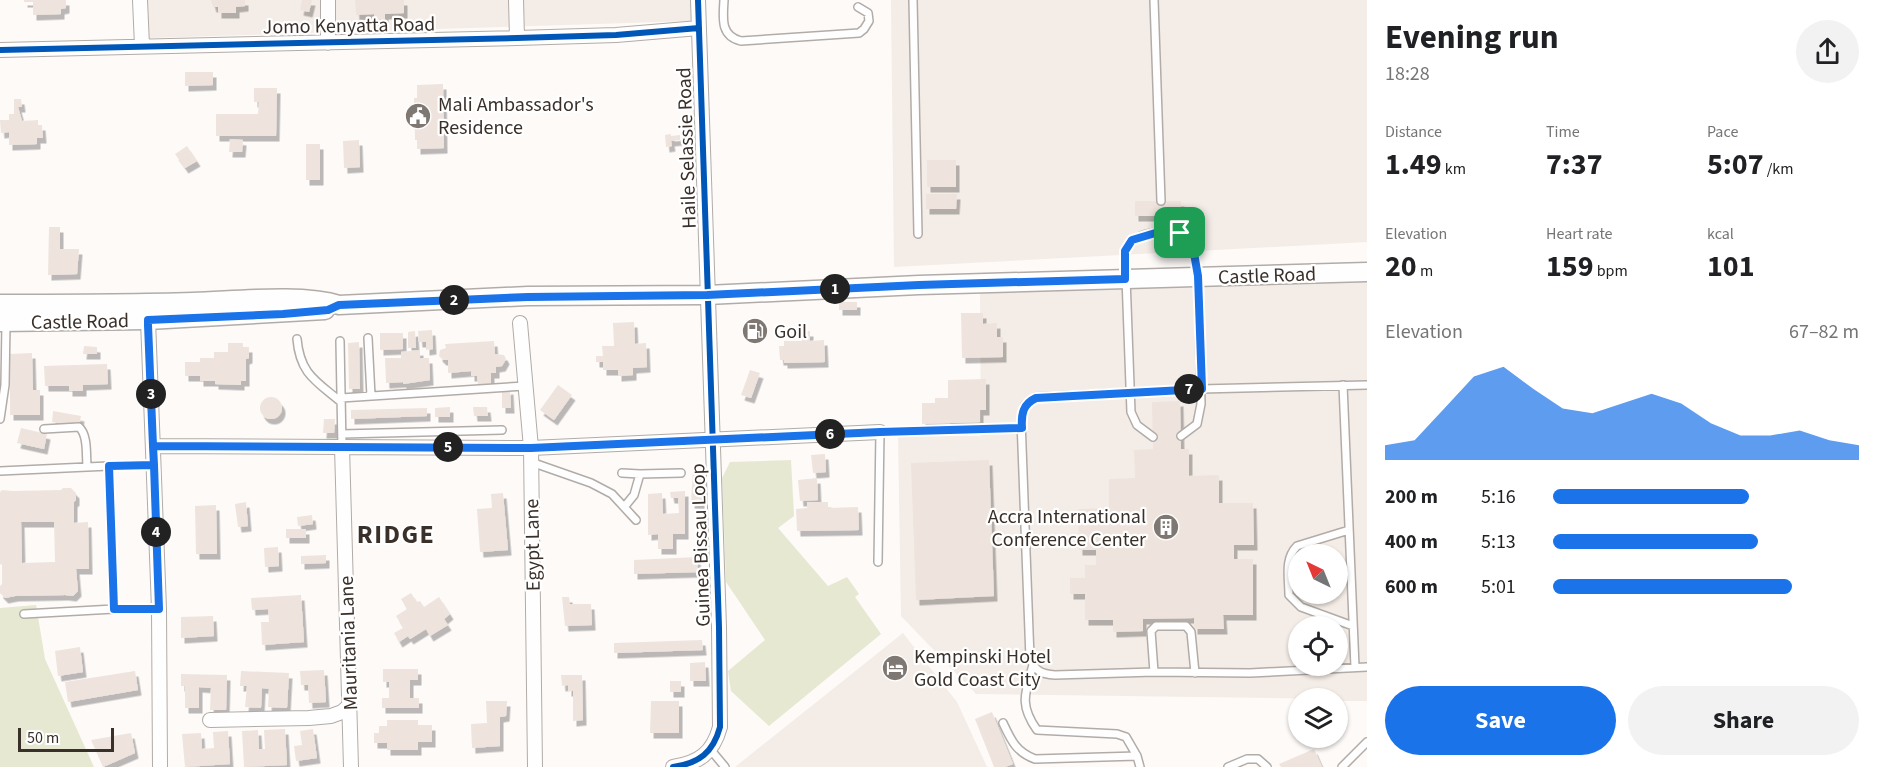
<!DOCTYPE html>
<meta charset="utf-8">
<style>
body{margin:0;font-family:"Source Sans 3",sans-serif;background:#f2f2f2;color:#202124;height:100vh;display:flex;flex-direction:column;font-size:22px;white-space:nowrap}
*{box-sizing:border-box;margin:0}
p{font-size:20px;color:#757577}
.icon{flex:none;width:33px;height:33px;fill:none;stroke:currentColor;stroke-width:2;stroke-linecap:round;stroke-linejoin:round}
.map{position:relative;flex:1;overflow:hidden}
.sheet{display:flex;flex-direction:column;background:#fff;width:510px}
.sheet>*{flex:none}
.needle{width:39px;rotate:317deg}
.fabs{position:absolute;left:1288px;top:544px;display:grid;gap:12px}
.fabs a{display:grid;place-items:center;width:60px;height:60px;border-radius:50%;background:#fff;box-shadow:0 2px 4px #0004;font-size:30px}
.scale{position:absolute;left:18px;bottom:15px;width:96px;box-sizing:border-box;padding-left:6px;border:3px solid #3a302a;border-top:0;font-size:16px;line-height:21px;white-space:nowrap;color:#3a302a;-webkit-text-stroke:4px #fff;paint-order:stroke}
.pin{position:absolute;display:grid;place-items:center;width:51px;height:51px;color:#fff;margin:-26px;border-radius:12px;box-shadow:0 3px 9px #0006}
.km{position:absolute;width:30px;height:30px;margin:-15px;border-radius:50%;background:#222;color:#fff;font-size:16px;line-height:30px;text-align:center}
.round{display:grid;place-items:center;flex:none;width:63px;height:63px;border-radius:32px;background:#f2f2f2}
.headline{display:flex;align-items:center;justify-content:space-between;height:102px;padding:0 18px}
h1{font-size:33px;font-weight:700;line-height:45px}
.metrics{display:grid;grid-template-columns:repeat(3,1fr);gap:9px;height:102px;padding:6px 18px}
.metrics div{display:grid;align-content:center}
.metrics b{font-size:30px;font-weight:700}
.metrics small{font-size:16px;font-weight:400}
.metrics p{font-size:16px}
.chart{height:168px;padding:12px 18px}
.chart p{display:flex;justify-content:space-between}
.chart svg{width:100%;height:108px;margin-top:6px;fill:#1a73e8;opacity:.7}
.button{display:flex;gap:12px;margin-top:auto;padding:12px 18px}
.button a{flex:1;height:69px;border-radius:36px;background:#1a73e8;color:#fff;font-size:24px;font-weight:700;line-height:69px;text-align:center}
.button a+a{background:#f2f2f2;color:#202124}
ul{padding:0 18px;list-style:none;font-size:20px}
li{display:grid;grid-template-columns:96px 72px 1fr;align-items:center;height:45px}
li i{height:15px;border-radius:8px;background:#1a73e8}
main{display:flex;flex:1;min-height:0}
.map>svg:first-child{display:block}
.built{fill:#f4ece6;fill-rule:evenodd}
.green{fill:#e6e8d2}
.building{fill:#eee4dd;fill-rule:evenodd;filter:url(#shadow)}
.lines{fill:none;stroke-linecap:round;stroke-linejoin:round}
.lane-casing{stroke:#b2aca8;stroke-width:10}
.street-casing{stroke:#b2aca8;stroke-width:16}
.secondary-casing{stroke:#b2aca8;stroke-width:21}
.lane{stroke:#fffefe;stroke-width:7}
.street{stroke:#fffefe;stroke-width:14}
.secondary{stroke:#fffefe;stroke-width:18}
.cycleway-casing{stroke:#fff;stroke-width:10}
.cycleway{stroke:#0057b8;stroke-width:6}
.route-casing{stroke:#fff;stroke-width:12}
.route{stroke:#1a73e8;stroke-width:8}
.labels{text-anchor:middle;stroke-width:4.5;stroke-linejoin:round;paint-order:stroke}
.street-label{font-size:20px;fill:#3a302a;stroke:#fff}
.poi-label{font-size:20px;fill:#3a302a;stroke:#fff;text-anchor:start}
.district-label{font-size:26px;font-weight:bold;letter-spacing:1.5px;fill:#3a302a;stroke:#fff}
</style>
<main>
<div class="map">
<svg width="1367" height="767" viewBox="0 0 1367 767">
<defs>
<filter id="shadow"><feDropShadow dx="3.5" dy="5.5" stdDeviation="0" flood-color="#0004"/></filter>
</defs>
<rect width="100%" height="100%" fill="#fdfaf8"/>
<path class="built" d="M147,0h545v21l-544,17z
M891,0h476v242l-473,25z
M1367,275v426h-29v-2l-362,-5 -75,-78 -3,-182 83,2 -1,-145zM1299,555h39v39h-39zM1299,627h39v39h-39z
M903,633l54,69 30,65h-252z"/>
<path class="green" d="M791,460l3,56 -16,12 50,58 19,-9 12,17 -4,3 26,37 -112,92 -38,-35 -3,-20 37,-31 -39,-58 -4,-104 8,-16z
M36,605l9,54 49,108h-94v-159z"/>
<path class="building" d="M24,0h42v8l-5,1v5l-28,1v-13h-9z
M211,0h34v6l-9,1v6h-18v-6h-5z
M302,0h10l-3,12 -9,-2z
M355,0h49v13l-19,1v5l-11,1v-6l-18,1z
M185,72h28v13l-28,1z
M443,84l1,64 -27,1v-9h-2l-1,-42h3v-13z
M254,88h23l-1,48h-60v-22h42l1,-12h-5z
M14,99h7l1,8h-4l4,14 16,-1v5h4l1,13h-6v6l-28,1v-13l-8,1 -1,-13h9v-6h5z
M671,134v2l9,-1v5l-9,1 1,5 -6,1 -1,-12z
M230,139l13,1 -1,12h-13z
M359,140l1,27 -16,1 -1,-27z
M306,144h14v36h-14z
M187,146l10,15 -12,7 -10,-14z
M927,160h29v27h-29z
M926,194h31l-1,15h-30z
M1135,201h46v15h-46z
M49,227h11v22h19l-2,25 -29,1z
M839,302h18v8h-18z
M961,313h22v11l14,-1v14h6v20l-41,1z
M634,322l1,22 11,-1 1,24 -14,1v7l-15,1v-6h-15v-8h-7v-6h7l-1,-10h12l-1,-23z
M432,330l1,19 -7,1v-8h-7l-1,-11z
M415,331l1,17h-8v-16z
M802,331h8v10l14,-1 1,22 -41,1v-3h-4l-1,-14h5v-5h18z
M380,333h23v16l-23,1z
M494,341l1,13 9,1 2,4 -4,7 -6,1v6h-5v13l-13,1 -1,-11h-6v-5l-23,2v-13h-5l-4,-4 1,-6 6,-2 -1,-4z
M359,342l1,47h-11l-1,-46z
M228,343h15v4h6v11l-3,1v22h-5v4l-26,-1v-3h-15v-5h-15v-14h15v-4h14v-6h14z
M84,346l13,1v7h-14z
M420,350v8h9l1,22 -27,4v-2l-17,1 -1,-25h16v-6z
M32,353l1,37h7v25h-30v-61z
M107,364l1,20 -25,1v6h-14v-5h-24l-1,-20z
M750,370l10,3 -9,25 -10,-3z
M986,379v31h-6v12l-58,2v-21h13v-5h13v-18z
M558,385l14,10 -18,25 -14,-10z
M510,389l1,19h-9v-18z
M260 408a11 11 0 1 1 22 0a11 11 0 1 1-22 0Z
M1180,401l1,48h8v27l30,-1v28h34l1,42h-20v14h19v56h-30l1,14h-30v-11l-51,1v12l-30,1v-12h-28v-26h-15v-16h15v-13h11v-15h-17l-1,-41 31,-1v-29l26,-1 -1,-28 19,-1 -1,-47z
M450,407v10h-15v-9z
M473,407h14l1,9h-14z
M427,408v8l-76,3v-9z
M53,411l28,5 -2,11 -27,-5z
M324,419h11l-1,14h-11z
M21,428l26,6 -3,15 -27,-6z
M825,454l1,18 -13,1 -2,-18z
M989,460l5,136 -78,4 -5,-137z
M693,469l13,1 -1,29 -4,-1v6l-10,-1z
M817,478l1,22 -18,1 -2,-21z
M63,488h8l5,5v7l-2,2v21l14,-1 1,47h-13l2,22 -5,5 -8,-1 -50,1 -10,2 -5,-5v-7l2,-2v-19l-2,-1v-72l2,-2 11,1 48,-1zM21,522h33l1,40 -33,1z
M685,491v43h-12v15h-15v-15l-10,1v-41l14,-1 1,21 16,-1 -1,-15h-7l-1,-6z
M503,493l5,57 -28,2 -3,-43 15,-1 -1,-14z
M246,502l2,24 -10,1 -3,-23z
M807,502h21v6l30,-1 1,23 -62,1 -1,-22 11,-1z
M216,505l1,49h-21l-1,-48z
M312,515l1,9 -15,2 -1,-9z
M286,529h20v9h-20z
M278,547l1,19 -14,1 -1,-19z
M326,555v8l-25,1v-8z
M697,557l1,15 -64,2v-14z
M411,593l6,9 3,-1 4,6 15,-10 11,17 -6,5 4,6 -18,11 -4,-7 -16,10 -2,-3 -9,6 -5,-9 9,-5 -7,-12 11,-7 -6,-10z
M301,595l3,47 -42,3 -1,-23h8l-1,-13 -16,1 -1,-12z
M562,597h7l1,7h21l1,21 -27,1z
M213,616l1,20 -33,2v-21z
M702,640l1,10 -89,3v-10z
M80,647l3,25 -25,4 -3,-25z
M705,662l1,19h-16v-18z
M383,669h35v11h-8v18h9v10h-37v-10h7v-16h-6z
M324,670l2,32 -17,1 -1,-18h-7l-1,-14z
M135,671l3,19 -70,12 -3,-20z
M241,671l48,2 -2,35 -19,-1 1,-18 -7,-1 -1,20 -16,-1 2,-21h-7z
M181,674l46,1 -1,35h-16l1,-22 -12,-1v21h-14v-22h-4z
M561,675h21l1,45 -10,1v-30h-5v-6l-6,1z
M670,681h11v11h-11z
M486,701h21l-1,15 -6,1v29l-28,2 -1,-24 16,-1z
M651,701h28v32h-29z
M992,712l21,52 -8,3h-11l-19,-48z
M387,720h31v5h14v17h-14v8h-31v-7h-13v-10h5v-7h8z
M285,729l2,36 -43,2 -2,-36 16,-1 1,19h6l-1,-19z
M313,729l4,29 -21,3 -2,-15 8,-1 -2,-14z
M228,731l2,33 -45,3 -3,-33 19,-1 1,16 12,-1 -1,-16z
M131,733l4,20 -32,14 -12,-27z
M1314,749l8,18h-41l-2,-3z"/>
<g class="lines">
<g class="lane-casing">
<path id="lane" d="M724,0c-1,18 -4,36 17,41l118,-8 5,-4 5,-8 -1,-8 -10,-6
M913,0l5,234
M1154,0l7,201
M1161,216l1,15
M368,338l3,58
M297,339c3,35 19,42 44,63
M340,341l2,106
M1343,385l12,282
M1367,385l-166,4 -165,8 -11,8 -4,15 9,238c5,13 11,16 25,17l99,-3 96,1 117,-6
M341,398l184,-12
M0,419l5,-34 1,-62
M44,429l35,-2c9,8 7,27 8,39
M342,434l160,-4
M1153,437l-16,-12 -6,-13 -6,-161c9,-22 51,-25 67,-9l6,34 3,128 -4,20 -16,12
M531,462l60,21 21,11 24,26
M0,471l109,-5
M622,473l18,1
M625,506l9,-11 6,-21 41,-1
M1349,530l-52,16c-13,13 -8,32 -8,49l12,12 52,19
M878,562l2,-130 142,-4
M114,609l-5,-143 45,-1
M24,614l90,-5h45
M1033,665c-8,28 -14,40 4,65l80,4 9,3 11,19 3,11
M1154,672l-3,-41 5,-5h30l5,6 4,41
M1003,723c8,17 13,29 32,36l102,-3
M710,749l15,18
M1228,767l19,-8h11l9,8
M1342,767l25,-25"/>
</g>
<g class="street-casing">
<path id="street" d="M140,0l2,46
M328,0v43
M516,0l1,38
M0,50l517,-12 99,-3 83,-7
M148,320l11,289 1,158
M520,323l11,125 4,319
M153,446l378,2 349,-16
M342,447l9,320
M210,720l99,-2 22,-2 11,-4 8,-7
M673,767c26,-4 40,-14 47,-40l-1,-100 -21,-627"/>
</g>
<g class="secondary-casing">
<path id="secondary" d="M0,304c64,0 129,0 193,-2 40,-1 109,-9 146,3l189,-9 179,-1 212,-10 448,-13
M0,322l148,-2 177,-10"/>
</g>
<use href="#lane" class="lane"/>
<use href="#street" class="street"/>
<use href="#secondary" class="secondary"/>
<g class="cycleway-casing">
<path id="cycleway" d="M0,50l517,-12 99,-3 83,-7
M153,446l378,2 349,-16
M673,767c26,-4 40,-14 47,-40l-1,-100 -21,-627"/>
</g>
<use href="#cycleway" class="cycleway"/>
</g>
<g class="lines">
<g class="route-casing">
<path id="route" d="M1180,233l-18,-2 -30,9 -7,11v28l-206,6 -212,10 -179,2 -189,8 -11,5 -45,4 -135,6v5l5,121 1,19 -45,1 5,143h45l-5,-144 -1,-19 378,2 349,-16 142,-4c-1,-14 1,-24 14,-30l166,-9 -4,-113 -6,-34 -12,-9"/>
</g>
<use href="#route" class="route"/>
</g>
<defs>
<g id="civic-disc" transform="scale(1.35)"><circle r="9.5" fill="#7e7772" stroke="#fff"/><path d="M-.6-6.5H3V-4.5H.6V-3L4-1V1h2V6H-6V1h2V-1L-.6-3ZM-1.2 2.5V6h2.4V2.5Z" fill="#fff"/></g>
<g id="fuel-disc" transform="scale(1.35)"><circle r="9.5" fill="#7e7772" stroke="#fff"/><path d="M-5.5-6h7V0h2V4h1.3V-2.5L3-4.5l.8-.8L6-3V5H2.5V1h-1V6h-7ZM-4.2-4.7v3.2H.2V-4.7Z" fill="#fff"/></g>
<g id="building-disc" transform="scale(1.35)"><circle r="9.5" fill="#7e7772" stroke="#fff"/><path d="M-4-6H4V6H1V3H-1V6H-4ZM-2.5-4.3h1.7v1.8h-1.7ZM.8-4.3h1.7v1.8H.8ZM-2.5-1h1.7V.8h-1.7ZM.8-1h1.7V.8H.8Z" fill="#fff"/></g>
<g id="hotel-disc" transform="scale(1.35)"><circle r="9.5" fill="#7e7772" stroke="#fff"/><path d="M-6-4.5h1.5V1H6V5H4.5V3h-9V5H-6ZM-4 0a1.8 1.8 0 1 1 3.6 0ZM.5 0V-2.5h3Q6-2.5 6 0Z" fill="#fff"/></g>
</defs>
<g fill-rule="evenodd">
<use href="#civic-disc" x="418" y="116"/>
<use href="#fuel-disc" x="755" y="331"/>
<use href="#building-disc" x="1166" y="527"/>
<use href="#hotel-disc" x="895" y="668"/>
</g>
<g class="labels">
<g class="street-label">
<text transform="translate(349 25) rotate(-1)" y="7">Jomo Kenyatta Road</text>
<text transform="translate(686 148) rotate(-92)" y="7">Haile Selassie Road</text>
<text transform="translate(1267 275) rotate(-2)" y="7">Castle Road</text>
<text transform="translate(80 321) rotate(-1)" y="7">Castle Road</text>
<text transform="translate(532 545) rotate(-91)" y="7">Egypt Lane</text>
<text transform="translate(700 545) rotate(-92)" y="7">Guinea Bissau Loop</text>
<text transform="translate(348 643) rotate(-92)" y="7">Mauritania Lane</text>
</g>
<g class="poi-label">
<text x="438" y="111">Mali Ambassador's<tspan x="438" dy="23">Residence</tspan></text>
<text x="774" y="338">Goil</text>
<text x="1146" y="523" text-anchor="end">Accra International<tspan x="1146" dy="23">Conference Center</tspan></text>
<text x="914" y="663">Kempinski Hotel<tspan x="914" dy="23">Gold Coast City</tspan></text>
</g>
<g class="district-label">
<text x="396" y="543">RIDGE</text>
</g>
</g>
</svg>
<div class="fabs">
<a><svg class="needle" viewBox="-14 -14 28 28"><path d="M0-13l5 13h-10z" fill="#e53935"/><path d="M0 13l5-13h-10z" fill="#757577"/></svg></a>
<a><svg class="icon" aria-label="locate" viewBox="0 0 24 24"><circle cx="12" cy="12" r="6"/><path d="M12 2v4M12 18v4M2 12h4M18 12h4"/></svg></a>
<a><svg class="icon" aria-label="layers" viewBox="0 0 24 24"><path d="M12 4l9 5-9 5-9-5zM3 14l9 5 9-5"/></svg></a>
</div>
<div class="scale">50 m</div>
<div class="pin" style="left:1180px;top:233px;background:#1e9e55"><svg class="icon" aria-label="arrive" viewBox="0 0 24 24"><path d="M6 21V4h12l-3 4 3 4H6"/></svg></div>
<b class="km" style="left:835px;top:289px">1</b>
<b class="km" style="left:454px;top:300px">2</b>
<b class="km" style="left:151px;top:394px">3</b>
<b class="km" style="left:156px;top:532px">4</b>
<b class="km" style="left:448px;top:447px">5</b>
<b class="km" style="left:830px;top:434px">6</b>
<b class="km" style="left:1189px;top:389px">7</b>
</div>
<section class="sheet">
<div class="headline"><div><h1>Evening run</h1><p>18:28</p></div><a class="round"><svg class="icon" aria-label="share" viewBox="0 0 24 24"><path d="M12 15V3M7 8l5-5 5 5M5 13v7h14v-7"/></svg></a></div>
<div class="metrics">
<div><p>Distance</p><b>1.49<small> km</small></b></div>
<div><p>Time</p><b>7:37</b></div>
<div><p>Pace</p><b>5:07<small> /km</small></b></div>
</div>
<div class="metrics">
<div><p>Elevation</p><b>20<small> m</small></b></div>
<div><p>Heart rate</p><b>159<small> bpm</small></b></div>
<div><p>kcal</p><b>101</b></div>
</div>
<div class="chart"><p><span>Elevation</span>67–82 m</p>
<svg viewBox="0 0 160 44" preserveAspectRatio="none"><path d="M0 44V38L10 36L20 23L30 10L40 6L50 15L60 23L70 25L80 21L90 17L100 21L110 29L120 34L130 34L140 32L150 36L160 38V44z"/></svg>
</div>
<ul>
<li><b>200 m</b>5:16<i style="width:64%"></i></li>
<li><b>400 m</b>5:13<i style="width:67%"></i></li>
<li><b>600 m</b>5:01<i style="width:78%"></i></li>
</ul>
<div class="button"><a>Save</a><a>Share</a></div>
</section>
</main>
